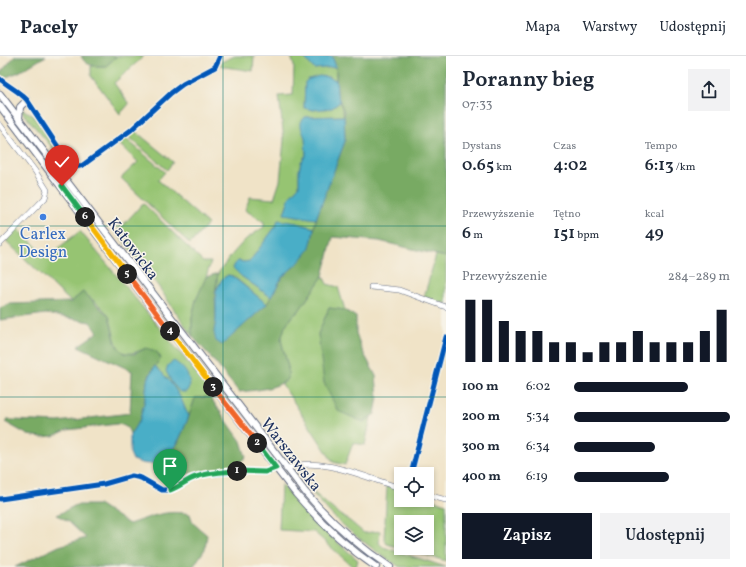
<!DOCTYPE html>
<html lang="pl">
<meta charset="utf-8">
<style>
body{margin:0;font-family:Vollkorn,serif;background:#f2f2f3;color:#1f2937;height:100vh;display:flex;flex-direction:column;font-size:15px;white-space:nowrap}
*{box-sizing:border-box;margin:0}
p{font-size:13px;color:#747a83}
.icon{flex:none;width:22px;height:22px;fill:none;stroke:currentColor;stroke-width:2;stroke-linecap:round;stroke-linejoin:round}
.map{position:relative;flex:1;overflow:hidden}
.side{display:flex;flex-direction:column;background:#fff;width:300px}
.side>*{flex:none}
.buttons{position:absolute;left:394px;top:411px;display:grid;gap:8px}
.buttons a{display:grid;place-items:center;width:40px;height:40px;border-radius:0px;background:#fff;box-shadow:0 2px 6px #0003;font-size:20px}
.pin{position:absolute;display:grid;place-items:center;width:34px;height:34px;color:#fff;margin:-41px -17px;border-radius:50% 50% 50% 0;rotate:-45deg;box-shadow:0 0 4px #0007}
.pin .icon{rotate:45deg}
.km{position:absolute;width:20px;height:20px;margin:-10px;border-radius:50%;background:#222;color:#fff;font-size:11px;line-height:20px;text-align:center}
.round{display:grid;place-items:center;flex:none;width:42px;height:42px;border-radius:0px;background:#f2f2f3}
.summary{display:flex;align-items:center;justify-content:space-between;height:68px;padding:0 16px}
h1{font-size:22px;font-weight:600;line-height:30px}
.figures{display:grid;grid-template-columns:repeat(3,1fr);gap:6px;height:68px;padding:4px 16px}
.figures div{display:grid;align-content:center}
.figures b{font-size:17px;font-weight:600}
.figures small{font-size:11px;font-weight:400}
.figures p{font-size:11px}
.chart{height:112px;padding:8px 16px}
.chart p{display:flex;justify-content:space-between}
.chart svg{width:100%;height:72px;margin-top:4px;stroke:#111827;stroke-width:6}
.primary-button{display:flex;gap:8px;margin-top:auto;padding:8px 16px}
.primary-button a{flex:1;height:46px;border-radius:0px;background:#111827;color:#fff;font-size:16px;font-weight:600;line-height:46px;text-align:center}
.primary-button a+a{background:#f2f2f3;color:#1f2937}
ul{padding:0 16px;list-style:none;font-size:13px}
li{display:grid;grid-template-columns:64px 48px 1fr;align-items:center;height:30px}
li i{height:10px;border-radius:5px;background:#111827}
header{display:flex;align-items:center;gap:24px;box-sizing:border-box;height:56px;padding:0 20px;background:#fff;border-bottom:1px solid #e0e1e3}
header strong{font-size:19px}
nav{display:flex;gap:22px;margin-inline-start:auto;font-size:14px}
main{display:flex;flex:1;min-height:0}
.map>svg:first-child{display:block}
.green{fill:#96c472;stroke:#587a68;fill-rule:evenodd}
.forest{fill:#78aa64;stroke:#4a6c61}
.water{fill:#48aec7;stroke:#326e92}
.lines{fill:none;stroke-linecap:round;stroke-linejoin:round}
.minor-casing{stroke:#666e83;stroke-width:6}
.major-casing{stroke:#666e83;stroke-width:8}
.minor{stroke:#fff;stroke-width:5}
.major{stroke:#fff;stroke-width:6}
.cycleway-casing{stroke:#f7f3e8;stroke-width:8}
.cycleway{stroke:#0057b8;stroke-width:5}
.split-1-casing{stroke:#fff;stroke-width:8}
.split-2-casing{stroke:#fff;stroke-width:8}
.split-3-casing{stroke:#fff;stroke-width:8}
.split-4-casing{stroke:#fff;stroke-width:8}
.split-5-casing{stroke:#fff;stroke-width:8}
.split-6-casing{stroke:#fff;stroke-width:8}
.split-7-casing{stroke:#fff;stroke-width:8}
.split-1{stroke:#22a559;stroke-width:5}
.split-2{stroke:#22a559;stroke-width:5}
.split-3{stroke:#f0652b;stroke-width:5}
.split-4{stroke:#f5b400;stroke-width:5}
.split-5{stroke:#f0652b;stroke-width:5}
.split-6{stroke:#f5b400;stroke-width:5}
.split-7{stroke:#22a559;stroke-width:5}
.grid{fill:none;stroke:#0f766e;stroke-width:1;stroke-opacity:0.55}
.shop-dot{fill:#3f7fe0;stroke:#f7f3e8;stroke-width:1.5}
.labels{text-anchor:middle;stroke-width:3;stroke-linejoin:round;paint-order:stroke}
.shop-label{font-size:16px;fill:#366cbe;stroke:#f7f3e8}
.street-label{font-size:16px;fill:#1b2f5e;stroke:#f7f3e8}
</style>
<header>
<strong>Pacely</strong>
<nav><a>Mapa</a><a>Warstwy</a><a>Udostępnij</a></nav>
</header>
<main>
<div class="map">
<svg width="446" height="511" viewBox="0 0 446 511">
<rect width="100%" height="100%" fill="#f7f3e8"/>
<filter id="ink" filterUnits="userSpaceOnUse"><feTurbulence type="fractalNoise" baseFrequency=".025" numOctaves="2"/><feDisplacementMap in="SourceGraphic" scale="8" xChannelSelector="R" yChannelSelector="G"/><feConvolveMatrix kernelMatrix="1 2 1 2 8 2 1 2 1" color-interpolation-filters="sRGB"/></filter>
<filter id="wash" filterUnits="userSpaceOnUse"><feTurbulence type="fractalNoise" baseFrequency=".012" numOctaves="4" result="noise"/><feDisplacementMap in="SourceGraphic" scale="16" xChannelSelector="R" yChannelSelector="G"/><feGaussianBlur stdDeviation="0.9" result="paint"/><feColorMatrix in="noise" values="0 0 0 0 0 0 0 0 0 0 0 0 0 0 0 0 0 1.4 0 .05"/><feComposite in="paint" operator="in"/></filter>
<g filter="url(#wash)">
<rect width="100%" height="100%" fill="#f0e3c7"/>
<path class="green" d="M117,0h27l-30,27 15,21 -9,10 -29,-38v-10h15z
M235,0h19l-1,15 -28,-4 -5,-2 1,-3z
M291,0h12l11,13 22,-2v13l-8,-3 -23,8 -1,23 9,2 19,-2 8,-6 4,14 -39,1 1,38 -5,7 -2,9v15l-9,10 -6,17 32,6 -2,9 -17,-5 -19,-2 -2,5 -26,35 -6,1 -6,-1 -5,7 8,8 30,21 -4,7 -34,-28 -5,-1 -6,4 -6,12 2,-18 16,-21 12,-13 18,-12v-5l-19,-12 5,-13 24,2 6,-18 4,-41 -5,-44 14,-1 1,-29z
M23,54l9,4 32,47 -43,-50z
M134,74l39,32 -6,8 -39,-34z
M125,82l40,34 -7,8 50,44 -18,20 -69,-66 17,-16 -20,-19z
M143,147l60,59h8l-8,24 -7,14 -4,17v19l-34,-50 -41,-54z
M17,172l30,29 33,-26 128,156 2,10 -15,1 -6,18c-4,-6 -5,-11 -8,-17 -6,-12 -17,-25 -26,-33l6,-8 -15,-10c-26,12 -28,3 -34,-21 -1,-4 -2,-9 -4,-12 -6,-9 -17,-16 -25,-23l-12,10 -65,-61z
M436,199l10,2v47l-22,-7z
M323,220l4,8 11,3 7,23 -16,-2 -11,26 45,88 8,-5 -6,28 -12,-2 -8,22 -12,-3 -51,-78 6,-5v-12l-7,-27 4,-14 7,-10 6,-4z
M281,428l40,44 37,32 -2,7h-3l-39,-35 -35,-2z
M387,430l14,4v10h26v-2l19,6v57l-59,-17 -3,-4zM401,466h26v26h-26z
M308,432l26,22 17,12 13,11 16,-2 -1,12 4,4 63,20h-46l-19,-12 -30,-23 -19,-17z"/>
<path class="forest" d="M15,0h31l-27,16 -15,6 -4,-5z
M81,0h36l-11,10c-11,0 -20,1 -25,-10z
M332,0h114v201l-67,-16 -46,-4 -10,39 -25,36 -6,4 -7,10 -4,14 7,27v12c-14,11 -33,11 -49,13l-30,-37 -17,-19v-19l4,-17 10,-23 12,-4 -3,21 1,27 -2,11 18,3 35,-31 15,-27 18,-16 12,-21 2,-12 4,-15 27,-72 -1,-29 -7,-18 -1,-27z
M83,236l26,24 7,29 8,8 10,1 12,-6 10,3 5,7 -9,12 -5,11 -2,18 -5,21 -10,15c-1,-8 -6,-10 -13,-11l-50,6 -14,6 -11,1 -14,-2 -23,-13 2,-2h6l45,2 72,-9 2,-42 -54,-25 20,-14 -8,-10 -44,-8 -46,6v-12l9,-4 62,-2z
M329,252l16,2 11,7v16l6,17 14,26 2,21 -3,17 -12,8 -25,-11 -14,-28 -6,-49z
M210,341l31,44 5,16 -14,11 -16,5 -23,-1 -22,8 -8,-8 2,-13 12,-14 12,-29 6,-18z
M76,449h24l29,19c22,-7 36,-15 61,-10l3,9 14,12 -2,14 -12,18h-178l44,-21 27,-8 -18,-17 -11,-6z"/>
<path class="water" d="M303,0h29l4,11 -22,2z
M319,20l9,1 8,3 1,14 3,8 -8,6 -19,2 -9,-2 1,-26 4,-3z
M344,60l1,25 -29,78 -32,-5 6,-18 9,-10v-15l2,-9 5,-7 -1,-17 -4,-11v-5l4,-5z
M278,164l19,3 17,5 -2,12 -3,10 -9,11 -18,16 -11,20 -30,-21 -8,-8 2,-4 3,-3 6,1 6,-1 26,-35z
M228,219l4,1 35,28 -45,41 -6,-4 -2,-9 2,-12v-29l6,-12z
M174,305c10,7 15,12 16,25l-4,6h-6l-8,-9 -6,-12 2,-6z
M155,310c9,8 20,21 26,33 3,6 4,11 8,17 -10,24 -21,60 -56,44l-3,-7v-18l10,-16 5,-20 2,-18z"/>
</g>
<g filter="url(#ink)">
<g class="lines">
<g class="minor-casing">
<path id="minor" d="M0,23c9,8 19,12 27,21l41,62c5,5 9,6 15,3l48,-35 40,-37 12,-9 32,-17 5,-11
M0,69l35,46 12,19 -2,8 -45,46
M371,231l28,3 47,17
M286,413c33,-15 82,10 115,19
M411,418l35,-137
M427,439l19,5
M0,443l104,-15 28,-8 9,2 21,12h8l7,-3 17,-10 11,-3 37,-3 23,1 11,-4"/>
</g>
<g class="major-casing">
<path id="major" d="M0,38l306,399c25,29 52,53 84,74
M0,50l154,204 142,184c24,28 49,52 80,73
M19,63l1,-12 7,-7"/>
</g>
<use href="#minor" class="minor"/>
<use href="#major" class="major"/>
<g class="cycleway-casing">
<path id="cycleway" d="M0,23c9,8 19,12 27,21l41,62c5,5 9,6 15,3l48,-35 40,-37 12,-9 32,-17 5,-11
M411,418l35,-137
M0,443l104,-15 28,-8 9,2 21,12h8l7,-3 17,-10 11,-3 37,-3 23,1 11,-4"/>
</g>
<use href="#cycleway" class="cycleway"/>
</g>
</g>
<g class="lines" filter="url(#ink)">
<g class="split-1-casing">
<path id="split-1" d="M170,434c10,-3 16,-10 26,-13 13,-5 28,-5 41,-6"/>
</g>
<g class="split-2-casing">
<path id="split-2" d="M237,415l28,1 11,-4 -19,-25"/>
</g>
<g class="split-3-casing">
<path id="split-3" d="M213,331l44,56"/>
</g>
<g class="split-4-casing">
<path id="split-4" d="M170,275l43,56"/>
</g>
<g class="split-5-casing">
<path id="split-5" d="M127,218l43,57"/>
</g>
<g class="split-6-casing">
<path id="split-6" d="M85,161l42,57"/>
</g>
<g class="split-7-casing">
<path id="split-7" d="M62,130l23,31"/>
</g>
<use href="#split-1" class="split-1"/>
<use href="#split-2" class="split-2"/>
<use href="#split-3" class="split-3"/>
<use href="#split-4" class="split-4"/>
<use href="#split-5" class="split-5"/>
<use href="#split-6" class="split-6"/>
<use href="#split-7" class="split-7"/>
</g>
<path class="grid" d="M223,0v511M0,170h446M0,341h446"/>
<circle class="shop-dot" cx="43" cy="161" r="4"/>
<g class="labels">
<g class="shop-label">
<text x="43" y="183">Carlex<tspan x="43" dy="18">Design</tspan></text>
</g>
<g class="street-label">
<text transform="translate(134 192) rotate(53)" y="6">Katowicka</text>
<text transform="translate(292 398) rotate(52)" y="6">Warszawska</text>
</g>
</g>
</svg>
<div class="buttons">
<a><svg class="icon" aria-label="locate" viewBox="0 0 24 24"><circle cx="12" cy="12" r="6"/><path d="M12 2v4M12 18v4M2 12h4M18 12h4"/></svg></a>
<a><svg class="icon" aria-label="layers" viewBox="0 0 24 24"><path d="M12 4l9 5-9 5-9-5zM3 14l9 5 9-5"/></svg></a>
</div>
<div class="pin" style="left:170px;top:434px;background:#1e9e55"><svg class="icon" aria-label="arrive" viewBox="0 0 24 24"><path d="M6 21V4h12l-3 4 3 4H6"/></svg></div>
<div class="pin" style="left:62px;top:130px;background:#d93025"><svg class="icon" aria-label="check" viewBox="0 0 24 24"><path d="M5 12l5 5 9-10"/></svg></div>
<b class="km" style="left:237px;top:415px">1</b>
<b class="km" style="left:257px;top:387px">2</b>
<b class="km" style="left:213px;top:331px">3</b>
<b class="km" style="left:170px;top:275px">4</b>
<b class="km" style="left:127px;top:218px">5</b>
<b class="km" style="left:85px;top:161px">6</b>
</div>
<section class="side">
<div class="summary"><div><h1>Poranny bieg</h1><p>07:33</p></div><a class="round"><svg class="icon" aria-label="share" viewBox="0 0 24 24"><path d="M12 15V3M7 8l5-5 5 5M5 13v7h14v-7"/></svg></a></div>
<div class="figures">
<div><p>Dystans</p><b>0.65<small> km</small></b></div>
<div><p>Czas</p><b>4:02</b></div>
<div><p>Tempo</p><b>6:13<small> /km</small></b></div>
</div>
<div class="figures">
<div><p>Przewyższenie</p><b>6<small> m</small></b></div>
<div><p>Tętno</p><b>151<small> bpm</small></b></div>
<div><p>kcal</p><b>49</b></div>
</div>
<div class="chart"><p><span>Przewyższenie</span>284–289 m</p>
<svg viewBox="0 0 160 44" preserveAspectRatio="none"><path d="M5 44V6M15 44V6M25 44V19M35 44V25M45 44V25M55 44V32M65 44V32M75 44V38M85 44V32M95 44V32M105 44V25M115 44V32M125 44V32M135 44V32M145 44V25M155 44V12"/></svg>
</div>
<ul>
<li><b>100 m</b>6:02<i style="width:73%"></i></li>
<li><b>200 m</b>5:34<i style="width:100%"></i></li>
<li><b>300 m</b>6:34<i style="width:52%"></i></li>
<li><b>400 m</b>6:19<i style="width:61%"></i></li>
</ul>
<div class="primary-button"><a>Zapisz</a><a>Udostępnij</a></div>
</section>
</main>
